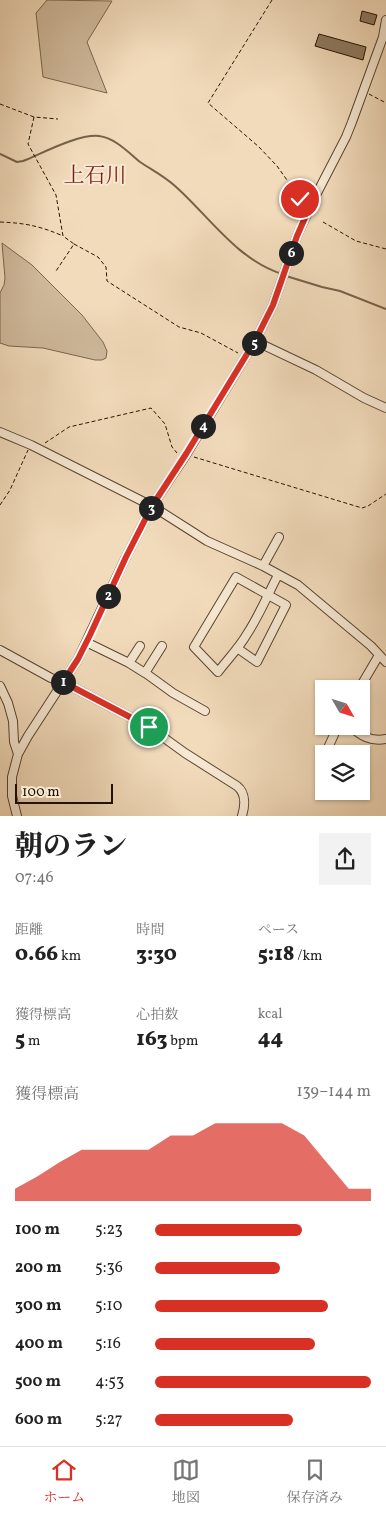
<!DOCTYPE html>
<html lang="ja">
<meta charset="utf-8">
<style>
body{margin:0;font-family:Vollkorn,"Noto Serif JP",serif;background:#f2f2f2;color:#222;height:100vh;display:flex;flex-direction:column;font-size:19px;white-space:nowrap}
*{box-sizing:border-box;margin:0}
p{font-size:16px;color:#767676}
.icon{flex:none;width:28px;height:28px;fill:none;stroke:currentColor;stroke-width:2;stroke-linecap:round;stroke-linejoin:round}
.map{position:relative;height:816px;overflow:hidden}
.drawer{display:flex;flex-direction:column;background:#fff;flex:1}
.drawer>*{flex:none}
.needle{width:32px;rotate:129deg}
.fabs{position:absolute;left:315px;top:680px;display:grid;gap:10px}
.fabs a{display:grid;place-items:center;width:55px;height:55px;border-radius:0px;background:#fff;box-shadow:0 1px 4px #0004;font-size:25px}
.scale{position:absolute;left:15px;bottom:12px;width:98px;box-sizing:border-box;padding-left:5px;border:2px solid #241300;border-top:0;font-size:14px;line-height:18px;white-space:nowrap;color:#241300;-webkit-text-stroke:4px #f7e8d3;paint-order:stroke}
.pin{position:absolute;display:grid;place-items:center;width:42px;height:42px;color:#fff;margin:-21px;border:2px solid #fff;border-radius:50%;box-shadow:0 1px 5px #0007}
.km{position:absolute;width:25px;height:25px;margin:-12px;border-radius:50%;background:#222;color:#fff;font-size:14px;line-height:25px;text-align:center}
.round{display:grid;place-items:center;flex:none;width:52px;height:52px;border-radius:0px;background:#f2f2f2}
.summary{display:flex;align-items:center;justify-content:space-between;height:85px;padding:0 15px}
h1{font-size:28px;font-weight:800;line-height:38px}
.figures{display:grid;grid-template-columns:repeat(3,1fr);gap:8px;height:85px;padding:5px 15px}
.figures div{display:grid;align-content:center}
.figures b{font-size:21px;font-weight:800}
.figures small{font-size:14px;font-weight:400}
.figures p{font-size:14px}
.chart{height:140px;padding:10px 15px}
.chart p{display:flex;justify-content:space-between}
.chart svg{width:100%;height:90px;margin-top:5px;fill:#d93025;opacity:.7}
ul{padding:0 15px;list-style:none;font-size:16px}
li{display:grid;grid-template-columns:80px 60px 1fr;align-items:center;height:38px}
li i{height:12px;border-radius:6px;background:#d93025}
.tabs{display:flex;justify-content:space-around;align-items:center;height:70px;border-top:1px solid #e0e0e0;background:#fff;font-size:14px;color:#767676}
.tabs a{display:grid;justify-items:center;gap:2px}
.tabs .active{color:#d93025}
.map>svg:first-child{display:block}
.green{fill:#cfb99b;stroke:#7a664e}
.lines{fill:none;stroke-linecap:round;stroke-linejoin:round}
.stream{stroke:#76624a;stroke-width:2}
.building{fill:#8f7b61;stroke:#241300}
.minor-casing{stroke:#58452f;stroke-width:10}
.path{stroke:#241300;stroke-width:1;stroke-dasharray:4 2.5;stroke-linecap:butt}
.minor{stroke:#f7e8d3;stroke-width:8}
.route-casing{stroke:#fff;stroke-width:10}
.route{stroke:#d93025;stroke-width:6}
.labels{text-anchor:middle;stroke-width:4;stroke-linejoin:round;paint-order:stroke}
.quarter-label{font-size:21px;fill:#7a1f14;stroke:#f7e8d3}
</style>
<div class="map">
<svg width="386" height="816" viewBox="0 0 386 816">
<rect width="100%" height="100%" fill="#f2dbbb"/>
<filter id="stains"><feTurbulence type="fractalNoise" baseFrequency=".004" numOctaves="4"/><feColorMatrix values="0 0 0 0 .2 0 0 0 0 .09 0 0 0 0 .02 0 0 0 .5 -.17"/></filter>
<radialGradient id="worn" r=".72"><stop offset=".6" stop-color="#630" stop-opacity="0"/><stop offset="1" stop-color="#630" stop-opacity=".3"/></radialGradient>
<path class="green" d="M47,0l65,1 -25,41 20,51 -64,-16 -7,-64z
M2,243l30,22 50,50 21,27 4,9 -1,7 -4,2h-7l-52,-12 -34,-2 -9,-3v-50l4,-8 1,-7z"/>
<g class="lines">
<path class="stream" d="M0,154l17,8 6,-1c20,-8 55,-27 76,-25 16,2 29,16 41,26 12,8 24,14 35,24 34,30 61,73 107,88
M286,276l36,11 18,4 46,18"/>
</g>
<path class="building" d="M362,11l15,4 -3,10 -14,-4z
M319,34l47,13 -3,13 -48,-14z"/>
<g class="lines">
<g class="minor-casing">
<path id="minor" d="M255,341l61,29 48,28 22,10
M0,432l31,13 121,61 55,35 56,25 35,19 73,61 15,16
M263,566l16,-29
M86,642l43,21 16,10 17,-27
M237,648l20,14 29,-57 -50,-28 -42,70 24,25c9,-12 21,-24 29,-38 12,-18 21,-40 31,-59
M0,650l51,28 12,4 86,45 36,26 52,33c9,7 8,20 5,30
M129,663l11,-17
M144,672l29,21 32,18
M0,686l8,17 5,18 1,21 4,12
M359,689l20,-34
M350,726c11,10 21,16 36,13
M327,750l11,-24
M17,816l-5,-20v-19l6,-23 10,-18 50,-77 48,-102 26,-51 34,-51 69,-114 18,-36 24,-69 18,-39 31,-60 6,-15 31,-85 3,-17"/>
</g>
<path class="path" d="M272,0l-64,103 51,44 18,19 27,38
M369,94l17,9
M0,104l34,13 24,2
M34,117l-6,27 28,51 7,41 11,8 -18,27
M0,222c25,1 40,4 63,14
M323,222l33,19 30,8
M74,244l24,13 8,10 1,14 72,46 22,6 37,20
M45,443l24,-16 82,-19 14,16 7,23 5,6
M194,457l168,51 6,-2 18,-12
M0,505l10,-15 18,-40"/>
<use href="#minor" class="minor"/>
</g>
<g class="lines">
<g class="route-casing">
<path id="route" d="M149,727l-86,-45 15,-23 12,-24 36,-78 26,-51 34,-52 69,-113 18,-36 24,-69 11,-25 -8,-12"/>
</g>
<use href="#route" class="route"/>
</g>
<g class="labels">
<g class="quarter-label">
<text x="95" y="182">上石川</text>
</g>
</g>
<rect width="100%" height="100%" filter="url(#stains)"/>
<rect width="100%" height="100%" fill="url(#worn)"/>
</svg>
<div class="fabs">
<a><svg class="needle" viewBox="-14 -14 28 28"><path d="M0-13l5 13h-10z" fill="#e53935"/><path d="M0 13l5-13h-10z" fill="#767676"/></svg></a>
<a><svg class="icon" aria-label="layers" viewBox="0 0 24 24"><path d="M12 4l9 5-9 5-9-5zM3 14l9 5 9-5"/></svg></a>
</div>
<div class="scale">100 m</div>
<div class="pin" style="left:149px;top:727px;background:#1e9e55"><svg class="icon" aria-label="arrive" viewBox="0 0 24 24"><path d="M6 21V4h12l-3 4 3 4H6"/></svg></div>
<div class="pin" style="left:300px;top:199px;background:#d93025"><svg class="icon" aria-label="check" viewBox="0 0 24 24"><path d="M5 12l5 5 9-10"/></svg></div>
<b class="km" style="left:63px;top:682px">1</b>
<b class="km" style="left:108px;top:596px">2</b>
<b class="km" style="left:151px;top:508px">3</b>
<b class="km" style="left:203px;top:426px">4</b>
<b class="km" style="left:254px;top:343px">5</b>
<b class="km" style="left:291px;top:253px">6</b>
</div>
<section class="drawer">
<div class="summary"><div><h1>朝のラン</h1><p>07:46</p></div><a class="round"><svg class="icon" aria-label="share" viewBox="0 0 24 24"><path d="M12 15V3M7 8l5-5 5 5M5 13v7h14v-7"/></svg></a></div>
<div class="figures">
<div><p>距離</p><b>0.66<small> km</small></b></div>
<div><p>時間</p><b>3:30</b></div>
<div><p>ペース</p><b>5:18<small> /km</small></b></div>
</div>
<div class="figures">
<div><p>獲得標高</p><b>5<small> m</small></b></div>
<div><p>心拍数</p><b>163<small> bpm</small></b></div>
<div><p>kcal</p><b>44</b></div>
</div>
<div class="chart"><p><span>獲得標高</span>139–144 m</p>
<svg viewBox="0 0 160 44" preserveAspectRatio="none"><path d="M0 44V38L10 32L20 25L30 19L40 19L50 19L60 19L70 12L80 12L90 6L100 6L110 6L120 6L130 12L140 25L150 38L160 38V44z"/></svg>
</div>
<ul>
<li><b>100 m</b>5:23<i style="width:68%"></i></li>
<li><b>200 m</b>5:36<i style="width:58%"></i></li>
<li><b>300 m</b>5:10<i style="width:80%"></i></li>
<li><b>400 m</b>5:16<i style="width:74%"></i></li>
<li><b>500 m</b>4:53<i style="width:100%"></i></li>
<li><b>600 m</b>5:27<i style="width:64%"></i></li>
</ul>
</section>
<nav class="tabs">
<a class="active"><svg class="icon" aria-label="home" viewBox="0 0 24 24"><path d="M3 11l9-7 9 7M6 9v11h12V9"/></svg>ホーム</a>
<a><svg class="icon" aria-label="map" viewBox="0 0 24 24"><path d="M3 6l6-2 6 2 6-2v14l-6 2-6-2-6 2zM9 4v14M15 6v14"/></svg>地図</a>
<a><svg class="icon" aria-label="saved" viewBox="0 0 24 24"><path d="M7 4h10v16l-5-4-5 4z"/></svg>保存済み</a>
</nav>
